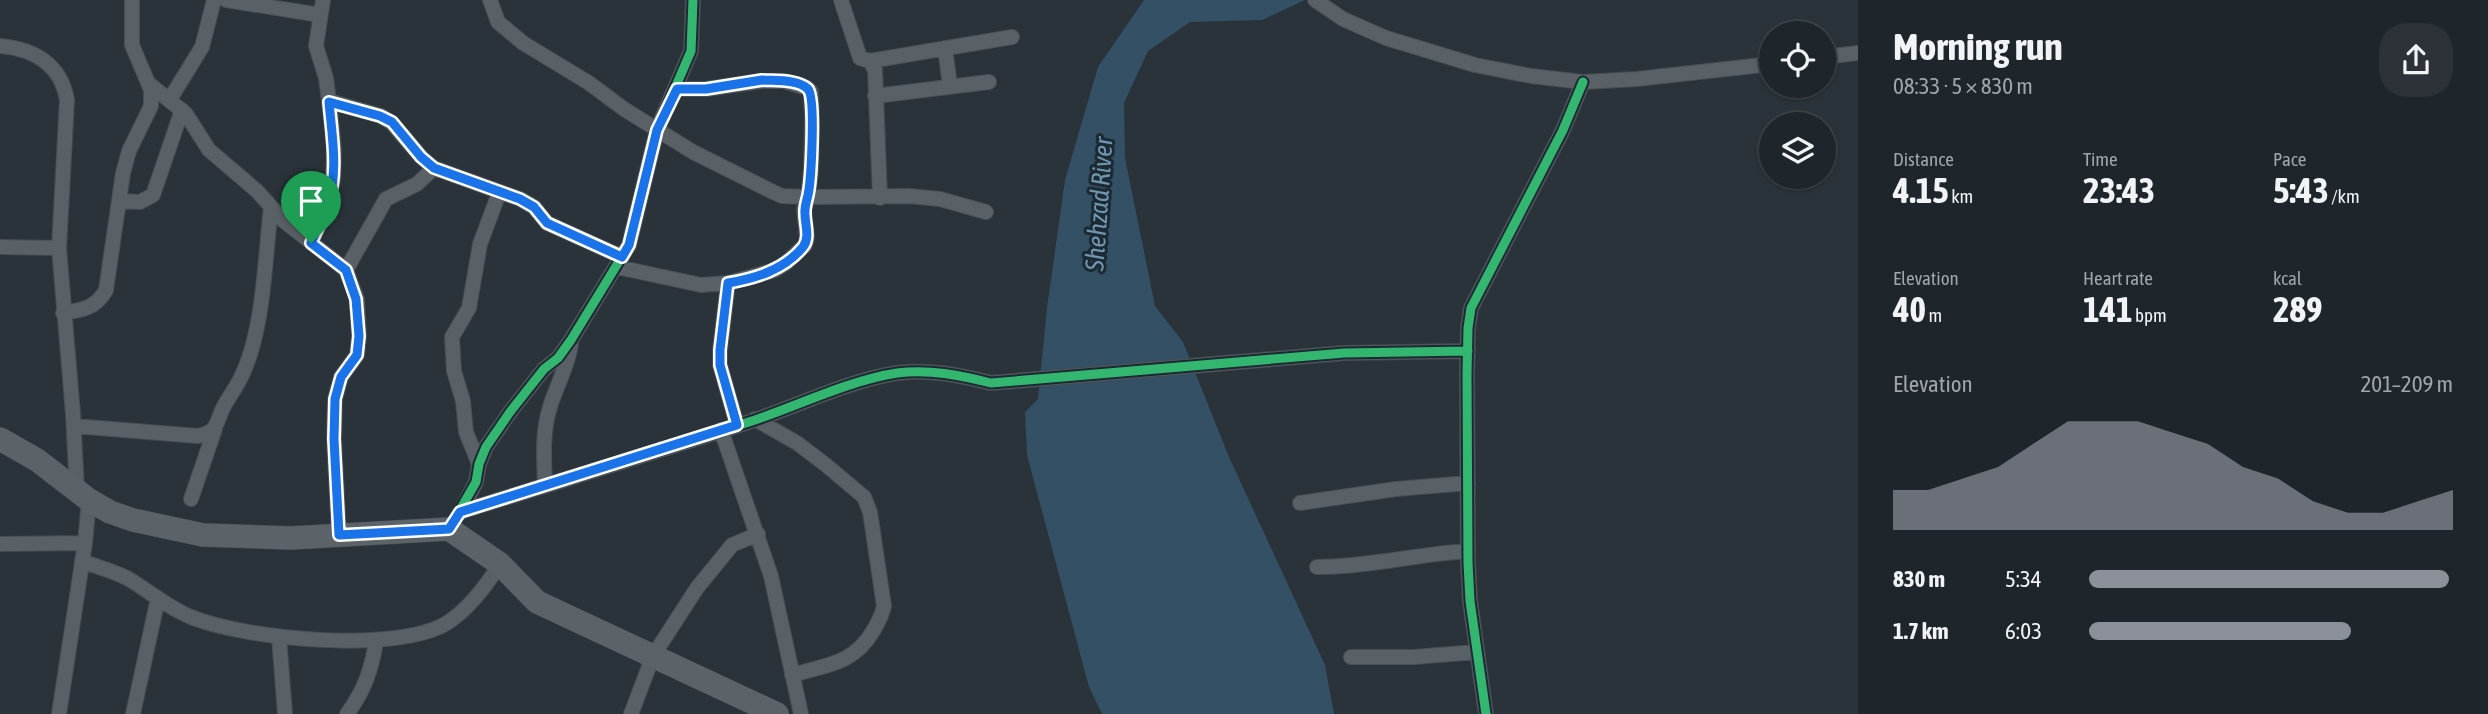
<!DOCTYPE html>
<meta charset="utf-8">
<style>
body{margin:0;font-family:"Asap Condensed",sans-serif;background:#2c3237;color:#f1f3f6;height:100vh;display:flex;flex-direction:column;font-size:26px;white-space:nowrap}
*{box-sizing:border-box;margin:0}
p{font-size:23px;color:#a1a5a9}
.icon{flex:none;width:38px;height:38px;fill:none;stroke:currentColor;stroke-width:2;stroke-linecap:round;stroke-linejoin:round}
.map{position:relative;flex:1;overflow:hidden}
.side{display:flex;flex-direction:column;background:#1f262b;width:630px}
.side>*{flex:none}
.fabs{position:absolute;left:1759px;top:21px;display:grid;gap:14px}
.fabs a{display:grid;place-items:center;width:77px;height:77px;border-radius:50%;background:#1f262b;box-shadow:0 2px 5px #0004,0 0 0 2px #3c4347;font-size:35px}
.pin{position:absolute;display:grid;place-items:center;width:60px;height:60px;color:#fff;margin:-72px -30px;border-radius:50% 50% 50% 0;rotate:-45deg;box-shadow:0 0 7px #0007}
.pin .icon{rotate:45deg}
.round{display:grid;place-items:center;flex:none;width:74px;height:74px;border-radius:28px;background:#2c3237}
.overview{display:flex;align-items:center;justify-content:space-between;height:119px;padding:0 35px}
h1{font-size:38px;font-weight:700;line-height:52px}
.figures{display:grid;grid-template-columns:repeat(3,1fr);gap:10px;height:119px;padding:7px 35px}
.figures div{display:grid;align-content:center}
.figures b{font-size:35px;font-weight:700}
.figures small{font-size:19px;font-weight:400}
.figures p{font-size:19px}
.chart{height:196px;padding:14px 35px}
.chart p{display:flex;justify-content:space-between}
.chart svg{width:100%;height:126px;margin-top:7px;fill:#8c9099;opacity:.7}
ul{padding:0 35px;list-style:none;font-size:23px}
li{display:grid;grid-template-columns:112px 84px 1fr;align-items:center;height:52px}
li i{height:18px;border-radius:9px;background:#8c9099}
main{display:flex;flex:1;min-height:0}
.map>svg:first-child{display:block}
.water{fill:#345064}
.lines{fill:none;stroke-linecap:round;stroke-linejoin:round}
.minor-casing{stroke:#484f53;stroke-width:16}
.primary-casing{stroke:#475055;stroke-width:24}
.minor{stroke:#5a6166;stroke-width:14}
.primary{stroke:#5c6368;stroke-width:23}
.cycleway-casing{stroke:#1c2a34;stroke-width:13}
.cycleway{stroke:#33b770;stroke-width:9}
.route-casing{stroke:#fff;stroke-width:14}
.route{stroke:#1a73e8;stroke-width:9}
.labels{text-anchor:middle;stroke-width:6;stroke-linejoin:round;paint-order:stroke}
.water-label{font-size:26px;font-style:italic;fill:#7096b0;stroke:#1c2a34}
</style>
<main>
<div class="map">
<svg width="1858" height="714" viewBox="0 0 1858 714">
<rect width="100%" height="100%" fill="#293339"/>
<path class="water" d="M1144,0h161l-43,20 -72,2 -42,29 -24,52 1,55 30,148 28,36 46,115 96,208 9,49h-232l-13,-27 -62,-232 -2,-43 13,-13 9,-91 18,-128 33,-113z"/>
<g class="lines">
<g class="minor-casing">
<path id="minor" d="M226,0l94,15
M490,0l8,22 25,21 66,40 35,26 69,43 80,40 9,4 26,1 101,-1 31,3 46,13
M841,0l19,58 10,3 5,9 5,128
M1315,0l28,19 43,19 89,27 56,11 52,6 54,-3 134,-15
M0,46c34,3 61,18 67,54l-8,148 14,166 4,76
M945,48l5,38
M1824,57l34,-4
M870,61l142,-24
M148,83l38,31 23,36 48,41 27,30 62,49 11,29 2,37 -2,19 -16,22 -6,22 -1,40 5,96
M875,96l114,-14
M170,99l32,-52 12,-47
M329,101l52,15 11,7 29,34 13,11 86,31 14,8 13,16 75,34
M119,201l21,1 13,-7 29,-85
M311,243l16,-37 6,-26 1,-32 -5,-47 -3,-23 -10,-32 7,-46
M0,247l59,1
M617,267l84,18 27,-2 47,-13 11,-7 19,-18 2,-7 -3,-29 4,-12 3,-26 1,-52 -1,-27 -4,-4 -23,-7h-22l-56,8h-29
M346,270l40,-71 31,-15 17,-16
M728,283l-8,67v15l17,60
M63,313c20,-3 33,-5 43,-23l17,-117 6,-22 22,-45v-16l-19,-45v-45
M755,419l42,24 29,22 38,32 6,15 14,94c-2,9 -6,17 -11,25 -19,33 -47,34 -81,44
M74,426l124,10c21,-5 17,-12 26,-30 6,-11 14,-21 19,-33 21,-46 22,-116 28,-166
M721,430l50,146 30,138
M479,464l-13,-32 -3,-31 -9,-30 -2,-34 17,-29 11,-64 19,-51
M545,485c-1,-26 -3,-53 5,-78 6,-21 18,-40 21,-63
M191,499l24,-70
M1300,503l96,-14 72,-6
M460,512c99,-31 197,-60 295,-92 44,-15 96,-40 142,-47 33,-4 62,2 94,10l353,-30 124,-2
M460,513l16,-31 3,-18 7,-17 24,-35 34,-43 14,-11 13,-18 58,-95 28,-115 34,-79 2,-51
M0,544l85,-1
M82,561c15,6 31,10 45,17 21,12 41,30 64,39 54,22 205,37 256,6 22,-14 39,-37 53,-59
M1317,567c51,0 100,-13 151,-16
M279,637l6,77
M1351,657h63l62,-5
M59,714l26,-171 4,-43
M133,714l25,-116
M347,714c17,-23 25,-45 29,-73
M631,714l22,-58 44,-68 35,-43 26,-11
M1486,714l-16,-113 -2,-38 -1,-189 1,-46 3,-20 92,-178 20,-48"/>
</g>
<g class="primary-casing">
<path id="primary" d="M0,439l37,21 52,40 21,12 23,8 70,15 88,3 158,-9 51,35 37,38 240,112"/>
</g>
<use href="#minor" class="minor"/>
<use href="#primary" class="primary"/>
<g class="cycleway-casing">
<path id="cycleway" d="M460,512c99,-31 197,-60 295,-92 44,-15 96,-40 142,-47 33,-4 62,2 94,10l353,-30 124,-2
M449,529l27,-47 3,-18 7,-17 24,-35 34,-43 14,-11 13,-18 58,-95 28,-115 34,-79 2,-51
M1486,714l-16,-113 -2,-38 -1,-189 1,-46 3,-20 92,-178 20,-48"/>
</g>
<use href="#cycleway" class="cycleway"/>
</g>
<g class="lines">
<g class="route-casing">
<path id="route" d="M762,80c13,1 36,-1 46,9 8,9 3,92 0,106 -1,5 -3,10 -3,16 -1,11 6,26 -2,36 -19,23 -47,31 -75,36l-8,67v15l17,60 -277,87 -11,17 -110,6 -5,-96 1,-40 6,-22 16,-22 2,-19 -3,-37 -10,-29 -35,-27c5,-12 12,-24 16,-36 12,-34 5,-71 2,-105l51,14 12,6 29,35 13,11 86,31 14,8 13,16 75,34 7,-12 28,-115 20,-41h29z"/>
</g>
<use href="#route" class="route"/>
</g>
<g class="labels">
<g class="water-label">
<text transform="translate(1099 204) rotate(-86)" y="9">Shehzad River</text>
</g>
</g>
</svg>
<div class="fabs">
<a><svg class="icon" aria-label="locate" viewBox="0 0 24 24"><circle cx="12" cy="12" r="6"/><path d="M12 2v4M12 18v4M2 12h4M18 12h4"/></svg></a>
<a><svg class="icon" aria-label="layers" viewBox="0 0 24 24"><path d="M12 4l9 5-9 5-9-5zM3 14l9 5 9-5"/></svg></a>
</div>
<div class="pin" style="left:311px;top:243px;background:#1e9e55"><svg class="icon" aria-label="arrive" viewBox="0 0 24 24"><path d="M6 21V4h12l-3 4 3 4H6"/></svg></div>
</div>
<section class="side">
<div class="overview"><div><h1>Morning run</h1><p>08:33 · 5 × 830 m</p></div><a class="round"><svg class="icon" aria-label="share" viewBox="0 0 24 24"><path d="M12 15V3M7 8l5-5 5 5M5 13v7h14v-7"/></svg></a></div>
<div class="figures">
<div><p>Distance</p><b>4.15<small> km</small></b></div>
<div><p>Time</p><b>23:43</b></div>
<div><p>Pace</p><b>5:43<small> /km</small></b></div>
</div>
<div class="figures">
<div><p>Elevation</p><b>40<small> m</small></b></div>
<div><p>Heart rate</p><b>141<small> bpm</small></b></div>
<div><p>kcal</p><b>289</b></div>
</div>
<div class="chart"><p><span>Elevation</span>201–209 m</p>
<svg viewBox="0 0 160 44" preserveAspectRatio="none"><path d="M0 44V30L10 30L20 26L30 22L40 14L50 6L60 6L70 6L80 10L90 14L100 22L110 26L120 34L130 38L140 38L150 34L160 30V44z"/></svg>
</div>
<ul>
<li><b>830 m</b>5:34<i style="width:99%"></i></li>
<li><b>1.7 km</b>6:03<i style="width:72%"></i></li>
</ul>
</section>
</main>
